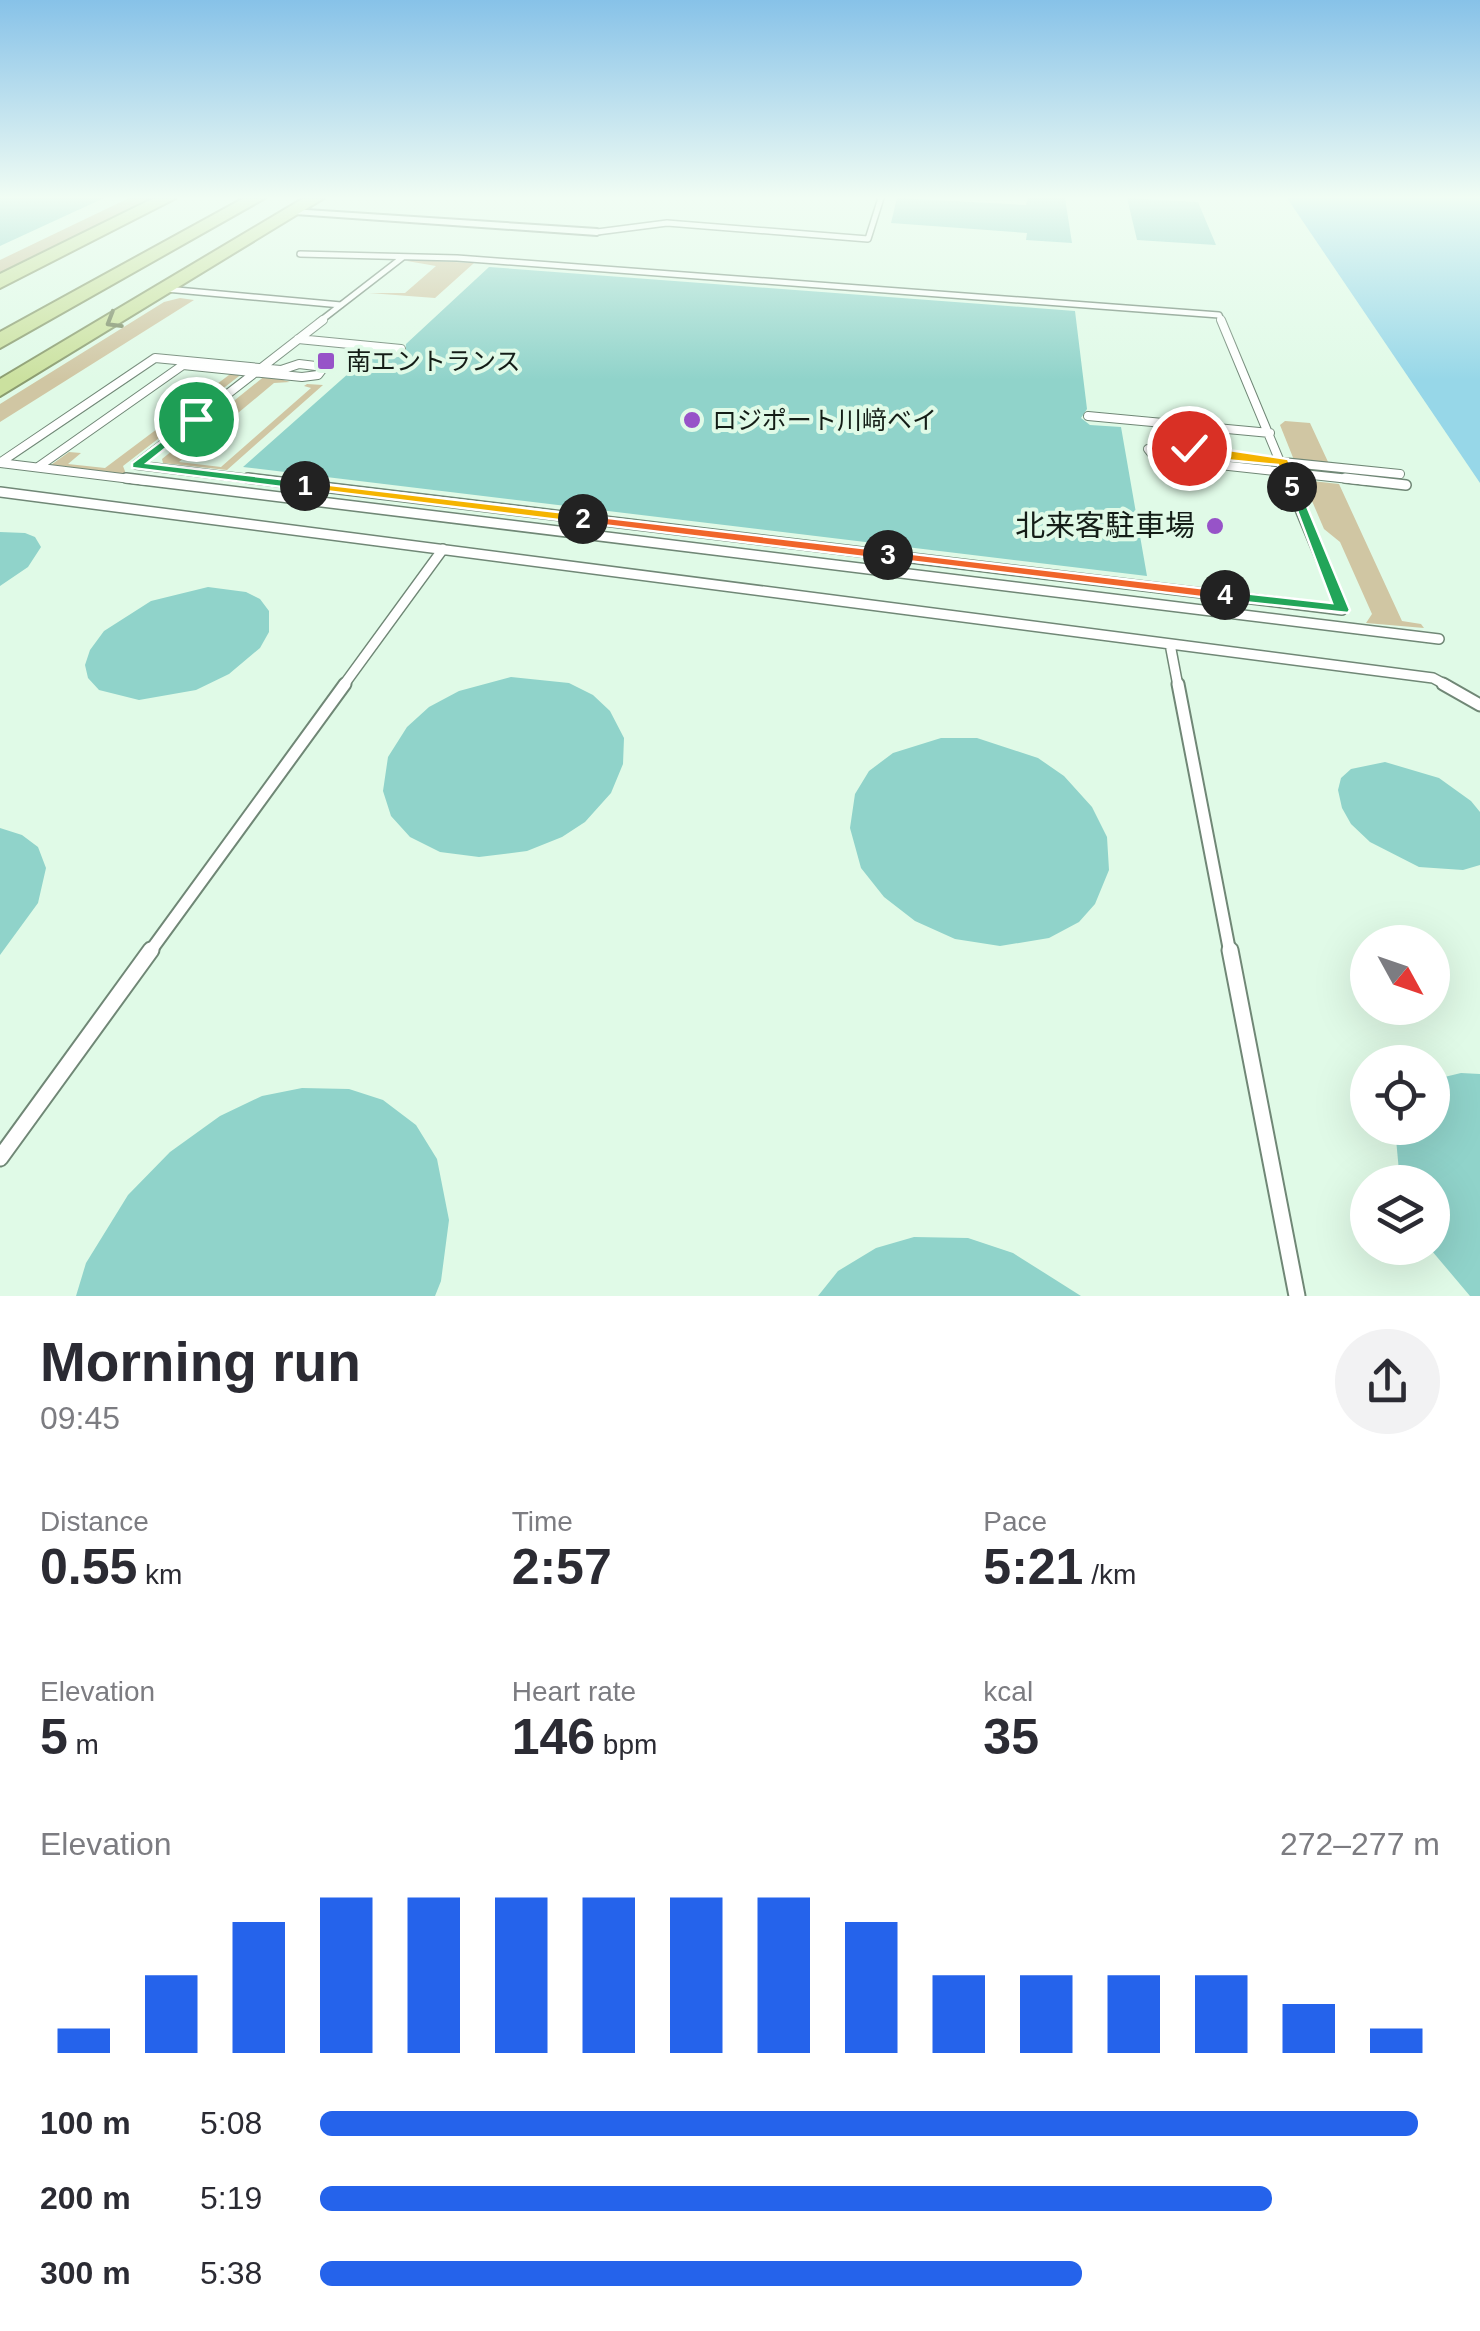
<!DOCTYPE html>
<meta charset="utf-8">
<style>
body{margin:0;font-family:Helvetica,"Noto Sans JP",sans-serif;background:#f2f2f3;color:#2b2b33;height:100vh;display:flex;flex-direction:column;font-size:38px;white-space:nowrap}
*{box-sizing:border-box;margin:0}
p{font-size:32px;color:#7c7c81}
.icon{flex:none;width:55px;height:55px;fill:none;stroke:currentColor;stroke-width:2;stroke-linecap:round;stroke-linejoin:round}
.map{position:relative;height:1296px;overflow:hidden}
.details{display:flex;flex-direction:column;background:#fff;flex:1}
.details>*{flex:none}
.needle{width:65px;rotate:130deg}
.fabs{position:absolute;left:1350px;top:925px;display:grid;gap:20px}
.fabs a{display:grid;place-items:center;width:100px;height:100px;border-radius:50%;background:#fff;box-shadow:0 10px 40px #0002;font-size:50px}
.pin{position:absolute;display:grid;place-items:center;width:85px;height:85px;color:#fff;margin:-42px;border:5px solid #fff;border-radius:50%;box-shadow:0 2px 10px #0007}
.km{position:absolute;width:50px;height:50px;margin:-25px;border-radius:50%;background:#222;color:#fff;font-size:28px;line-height:50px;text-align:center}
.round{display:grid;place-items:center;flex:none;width:105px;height:105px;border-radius:52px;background:#f2f2f3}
.head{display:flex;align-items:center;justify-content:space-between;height:170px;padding:0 40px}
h1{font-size:55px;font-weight:700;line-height:75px}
.stats{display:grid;grid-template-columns:repeat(3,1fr);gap:15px;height:170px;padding:10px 40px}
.stats div{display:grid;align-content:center}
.stats b{font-size:50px;font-weight:700}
.stats small{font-size:28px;font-weight:400}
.stats p{font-size:28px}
.chart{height:280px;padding:20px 40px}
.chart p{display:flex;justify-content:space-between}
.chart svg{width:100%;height:180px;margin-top:10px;stroke:#2563eb;stroke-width:6}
ul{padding:0 40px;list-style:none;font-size:32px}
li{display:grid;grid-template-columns:160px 120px 1fr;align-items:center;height:75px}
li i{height:25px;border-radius:12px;background:#2563eb}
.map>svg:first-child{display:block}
.green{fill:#d0c6a3}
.water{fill:#97d7e8}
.building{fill:#90d3ca}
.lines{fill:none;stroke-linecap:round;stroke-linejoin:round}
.lane-far4-casing{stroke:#708776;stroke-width:8}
.lane-far3-casing{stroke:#708776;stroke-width:10}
.lane-far2-casing{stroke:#708776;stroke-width:12}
.lane-far1-casing{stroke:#708776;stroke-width:15}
.lane-casing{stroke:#708776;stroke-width:19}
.street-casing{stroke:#708776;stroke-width:4}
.highway-casing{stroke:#8b9c6f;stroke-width:4}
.lane-far4{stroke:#fff;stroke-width:5}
.lane-far3{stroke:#fff;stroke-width:8}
.lane-far2{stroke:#fff;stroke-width:9}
.lane-far1{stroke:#fff;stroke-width:11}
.lane{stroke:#fff;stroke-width:15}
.street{fill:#fff;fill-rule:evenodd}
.highway{fill:#cbe19f;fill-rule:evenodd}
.oneway{stroke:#798962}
.split-1{fill:#22a559;stroke:#fff;stroke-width:2.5}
.split-2{fill:#f5b400;stroke:#fff;stroke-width:2.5}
.split-3{fill:#f0652b;stroke:#fff;stroke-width:2.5}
.split-4{fill:#f0652b;stroke:#fff;stroke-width:2.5}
.split-5{fill:#22a559;stroke:#fff;stroke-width:2.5}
.split-6{fill:#f5b400;stroke:#fff;stroke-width:2.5}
.poi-dot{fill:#9753c8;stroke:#e0fae7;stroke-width:4}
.labels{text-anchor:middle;stroke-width:8;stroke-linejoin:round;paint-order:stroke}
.far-poi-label{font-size:25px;fill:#141d17;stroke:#e0fae7;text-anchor:start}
.poi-label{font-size:30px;fill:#141d17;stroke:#e0fae7;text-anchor:end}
</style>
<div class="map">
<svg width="1480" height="1296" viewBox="0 0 1480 1296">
<rect width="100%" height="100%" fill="#e0fae7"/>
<path class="green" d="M129,198h29l-158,78v-16z
M407,261l5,-1 62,3 -39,35 -66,-5h36l31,-27z
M180,298l14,2 -194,122v-18l164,-102z
M233,372l10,1 -120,93 3,8 -75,-9 18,-13 12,1 -13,11 37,4z
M266,375l24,7 -16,1 -95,79 42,5 90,-79 -7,-2 3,-2 16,1 -96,85 -64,-7 -1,-4z
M1285,421l25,2 19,41 -35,-4 -14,-35z
M1303,480l36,4 63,137 19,3 3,4 -58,-5 6,-9 -32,-72 -16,-13z"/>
<path class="water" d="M1287,198h193v285z"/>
<path class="building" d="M0,198h104l-104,48z
M897,198l129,7 2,-7h37l7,45 -46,-3 1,-7 -136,-10z
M1127,198l71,4 18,43 -79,-5z
M489,267l586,44 12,98 -6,9 9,7 31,2 26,149 -904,-109 124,-110 23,2 15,-4 1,-11z
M0,532l25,1 10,4 6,10 -13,20 -28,19z
M208,587l38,5 14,7 9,12v21l-9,16 -31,26 -33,16 -57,10 -40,-10 -11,-12 -3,-13 5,-15 14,-19 47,-30z
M511,677l58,6 24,12 17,16 14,27 -1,26 -12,29 -26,29 -23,15 -35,14 -48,6 -39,-5 -30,-15 -19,-21 -8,-25 5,-34 19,-30 22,-20 30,-16z
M941,738h36l61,20 26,18 28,31 15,30 2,33 -14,34 -16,18 -30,16 -49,8 -45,-7 -40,-18 -31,-24 -23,-29 -11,-40 5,-34 14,-23 24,-18z
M1385,762l54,16 32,23 9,11v53l-17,5 -44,-3 -49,-25 -19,-18 -9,-16 -4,-18 3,-12 10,-9z
M0,828l22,7 16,12 8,21 -8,35 -38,52z
M1461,1073l19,1v222h-10l-38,-45v-69h-32l-5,-54h37v-48z
M302,1088l47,1 34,11 33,25 21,34 12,61 -8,61 -6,15h-359l10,-33 42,-68 42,-43 50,-36 42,-20z
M914,1237l54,1 45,15 68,43h-263l20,-25 38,-23z"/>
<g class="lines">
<g class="lane-far4-casing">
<path id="lane-far4" d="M597,232l70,-9 201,16 13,-41
M300,254l157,4 762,57 3,7
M166,289l175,16
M319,322l84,-65"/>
</g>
<g class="lane-far3-casing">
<path id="lane-far3" d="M1221,320l67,161
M298,339l103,10
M1088,416l182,17
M1,462l154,-104 126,12 18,-6 25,3 -6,8 -16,2 -119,-12 -145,102
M0,463l147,18
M268,481l-132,-16 187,-145
M1368,481l-213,-23 -7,-9 34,-3 33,9 185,19"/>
</g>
<g class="lane-far2-casing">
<path id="lane-far2" d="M126,478l1313,161
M248,478l1094,132 -55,-132
M1345,478l61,7
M0,492l1433,186 15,8
M1170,644l8,42
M343,686l100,-137"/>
</g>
<g class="lane-far1-casing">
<path id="lane-far1" d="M1178,684l52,269
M1443,684l37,21
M149,953l196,-269"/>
</g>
<g class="lane-casing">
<path id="lane" d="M1230,950l67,346
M0,1158l151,-208"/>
</g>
<g class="street-casing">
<path id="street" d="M291,209l306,20 5,3 -5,3 -302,-21z"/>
</g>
<g class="highway-casing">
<path id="highway" d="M154,198h22l-176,90v-14z
M244,198h21l-265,150v-16z
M304,198h20l-324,198v-17z"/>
</g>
<use href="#lane-far4" class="lane-far4"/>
<use href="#lane-far3" class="lane-far3"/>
<use href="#lane-far2" class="lane-far2"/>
<use href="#lane-far1" class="lane-far1"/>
<use href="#lane" class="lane"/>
<use href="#street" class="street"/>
<use href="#highway" class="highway"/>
</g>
<defs><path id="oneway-chevron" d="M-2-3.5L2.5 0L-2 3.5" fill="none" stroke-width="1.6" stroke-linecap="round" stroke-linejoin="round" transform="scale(2.5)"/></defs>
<use class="oneway" href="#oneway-chevron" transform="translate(113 321) rotate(149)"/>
<linearGradient id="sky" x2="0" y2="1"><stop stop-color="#87c2e8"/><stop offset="0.52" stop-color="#f1fdf4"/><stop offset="1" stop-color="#f1fdf4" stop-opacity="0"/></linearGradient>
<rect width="1480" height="380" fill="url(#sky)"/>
<path class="split-1" d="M196,415l4,6 -53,42 158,19 7,4 -7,4 -173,-22v-5z"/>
<path class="split-2" d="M305,482l278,33 7,4 -7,4 -282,-35v-5z"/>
<path class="split-3" d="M583,515l305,36 7,4 -7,5 -310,-38v-6z"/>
<path class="split-4" d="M888,551l337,40 7,4 -7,5 -342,-42v-6z"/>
<path class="split-5" d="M1287,484l12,3 51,123 -2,3 -123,-13 -8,-5 8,-4 107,12z"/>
<path class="split-6" d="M1189,444l99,15 11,28 -12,2 -9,-24 -63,-6 -30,-9v-5z"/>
<g class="poi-dot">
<rect x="316" y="351" width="20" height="20" rx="5"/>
<circle cx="692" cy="420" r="10"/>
<circle cx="1215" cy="526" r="10"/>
</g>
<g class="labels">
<g class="far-poi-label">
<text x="346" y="370">南エントランス</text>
<text x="712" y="429">ロジポート川﨑ベイ</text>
</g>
<g class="poi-label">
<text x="1195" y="536">北来客駐車場</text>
</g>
</g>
</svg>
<div class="fabs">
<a><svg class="needle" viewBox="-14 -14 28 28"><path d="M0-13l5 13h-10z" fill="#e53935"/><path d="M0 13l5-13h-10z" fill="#7c7c81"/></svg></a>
<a><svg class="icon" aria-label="locate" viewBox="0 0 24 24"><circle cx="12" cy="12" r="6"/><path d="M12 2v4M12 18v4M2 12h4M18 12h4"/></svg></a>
<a><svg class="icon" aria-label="layers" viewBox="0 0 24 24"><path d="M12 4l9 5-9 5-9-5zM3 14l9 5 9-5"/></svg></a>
</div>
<div class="pin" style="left:196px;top:419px;background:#1e9e55"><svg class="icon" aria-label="arrive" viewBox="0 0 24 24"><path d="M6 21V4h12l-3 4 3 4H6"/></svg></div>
<div class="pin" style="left:1189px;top:448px;background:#d93025"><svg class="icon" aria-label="check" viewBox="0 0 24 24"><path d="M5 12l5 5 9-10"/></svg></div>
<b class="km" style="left:305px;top:486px">1</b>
<b class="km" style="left:583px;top:519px">2</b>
<b class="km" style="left:888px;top:555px">3</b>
<b class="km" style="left:1225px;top:595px">4</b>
<b class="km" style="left:1292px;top:487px">5</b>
</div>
<section class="details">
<div class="head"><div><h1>Morning run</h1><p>09:45</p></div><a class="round"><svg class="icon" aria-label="share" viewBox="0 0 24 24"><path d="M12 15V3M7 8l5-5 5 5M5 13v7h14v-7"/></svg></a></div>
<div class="stats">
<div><p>Distance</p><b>0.55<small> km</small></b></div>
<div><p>Time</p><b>2:57</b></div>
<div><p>Pace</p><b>5:21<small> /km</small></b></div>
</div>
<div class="stats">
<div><p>Elevation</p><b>5<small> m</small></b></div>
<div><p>Heart rate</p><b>146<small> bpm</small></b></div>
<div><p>kcal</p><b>35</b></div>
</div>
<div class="chart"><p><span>Elevation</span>272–277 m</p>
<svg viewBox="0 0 160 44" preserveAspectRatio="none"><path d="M5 44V38M15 44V25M25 44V12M35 44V6M45 44V6M55 44V6M65 44V6M75 44V6M85 44V6M95 44V12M105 44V25M115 44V25M125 44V25M135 44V25M145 44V32M155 44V38"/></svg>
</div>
<ul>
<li><b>100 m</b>5:08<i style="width:98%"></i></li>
<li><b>200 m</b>5:19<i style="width:85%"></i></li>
<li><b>300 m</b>5:38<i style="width:68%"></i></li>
</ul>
</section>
